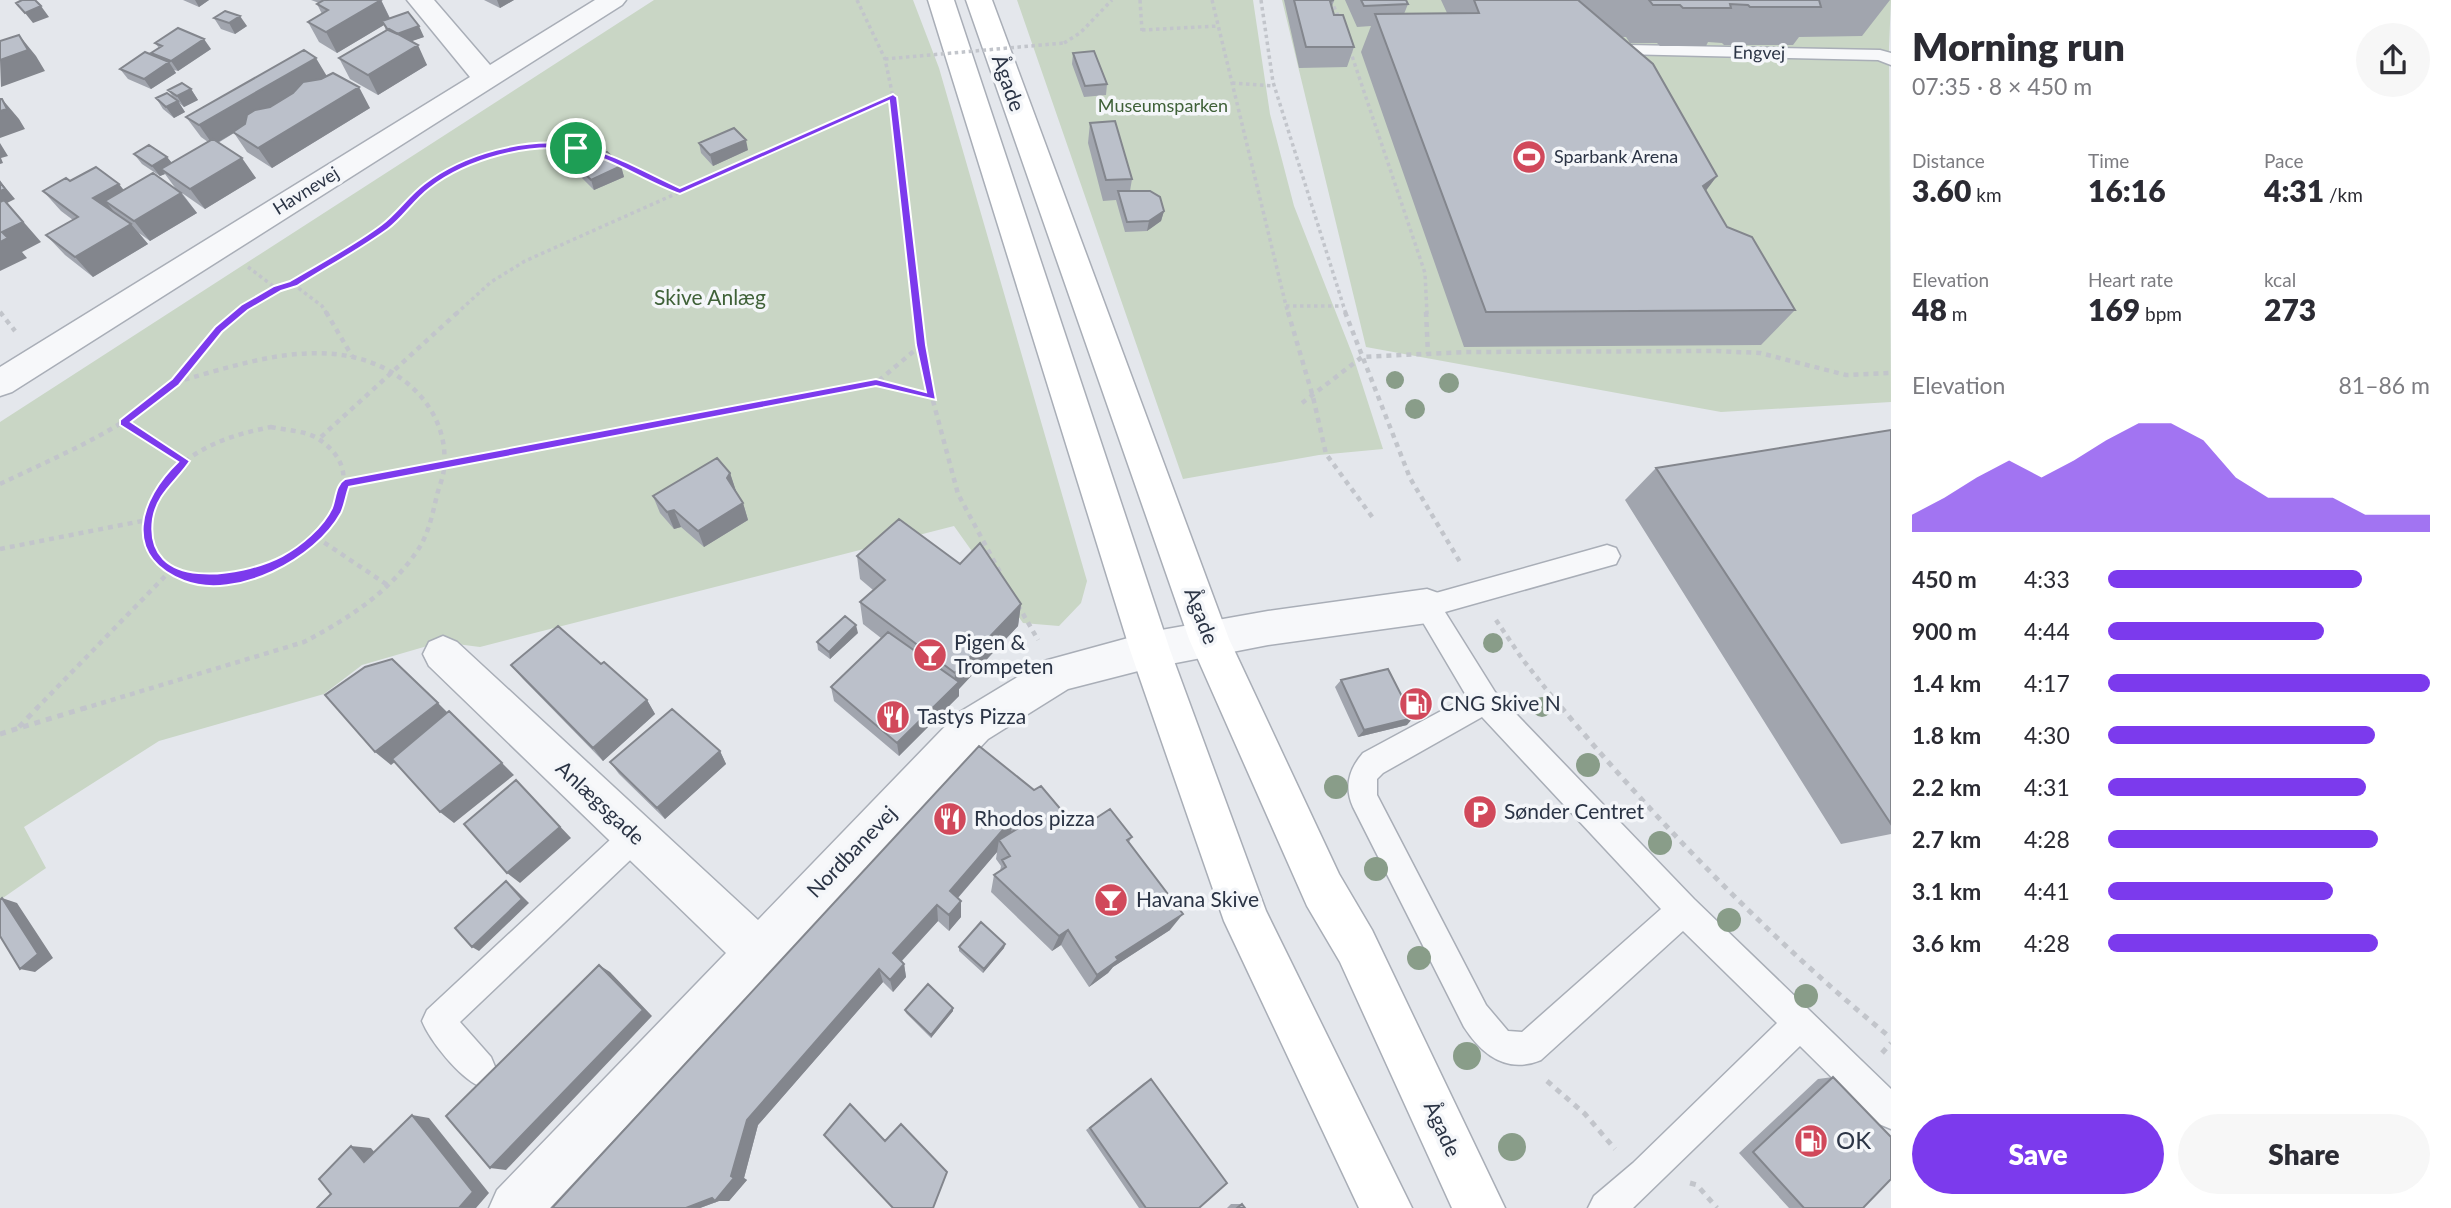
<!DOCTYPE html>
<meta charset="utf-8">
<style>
body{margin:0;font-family:Lato,sans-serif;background:#f7f7f7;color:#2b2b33;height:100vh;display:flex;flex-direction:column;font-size:26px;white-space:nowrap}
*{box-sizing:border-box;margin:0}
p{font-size:23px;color:#7c7c81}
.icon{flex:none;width:38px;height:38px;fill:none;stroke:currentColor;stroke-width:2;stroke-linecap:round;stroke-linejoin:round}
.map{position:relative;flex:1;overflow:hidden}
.drawer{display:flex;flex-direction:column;background:#fff;width:560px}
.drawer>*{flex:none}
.pin{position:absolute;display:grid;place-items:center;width:60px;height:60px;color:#fff;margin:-30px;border:4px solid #fff;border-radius:50%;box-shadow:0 2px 7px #0007}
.round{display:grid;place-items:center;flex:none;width:74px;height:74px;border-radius:37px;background:#f7f7f7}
.summary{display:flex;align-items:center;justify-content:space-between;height:119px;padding:0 21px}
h1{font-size:38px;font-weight:800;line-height:52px}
.stats{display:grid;grid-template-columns:repeat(3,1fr);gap:10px;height:119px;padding:7px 21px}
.stats div{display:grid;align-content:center}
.stats b{font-size:30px;font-weight:800}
.stats small{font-size:19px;font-weight:400}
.stats p{font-size:19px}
.chart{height:196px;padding:14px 21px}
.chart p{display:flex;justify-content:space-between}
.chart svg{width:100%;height:126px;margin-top:7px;fill:#7c3aed;opacity:.7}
.primary-button{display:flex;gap:14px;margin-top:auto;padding:14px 21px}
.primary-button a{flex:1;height:80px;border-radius:42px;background:#7c3aed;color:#fff;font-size:28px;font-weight:800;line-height:80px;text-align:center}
.primary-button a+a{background:#f7f7f7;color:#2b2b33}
ul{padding:0 21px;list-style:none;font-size:23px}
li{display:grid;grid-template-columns:112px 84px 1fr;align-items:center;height:52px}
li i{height:18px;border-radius:9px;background:#7c3aed}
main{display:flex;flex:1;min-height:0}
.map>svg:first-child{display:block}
.green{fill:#c9d6c5}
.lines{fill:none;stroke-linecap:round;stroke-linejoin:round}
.lane-casing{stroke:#a9aeb7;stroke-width:3}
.street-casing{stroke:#a9aeb7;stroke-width:3}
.secondary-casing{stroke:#a9aeb7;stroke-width:3}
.path-far2{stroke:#c2c5cb;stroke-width:3.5;stroke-dasharray:3.5 3.5;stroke-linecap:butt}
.path-far1{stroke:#c2c5cb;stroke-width:4.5;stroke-dasharray:5 5;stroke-linecap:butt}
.path{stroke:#c2c5cb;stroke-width:5;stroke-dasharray:6 6;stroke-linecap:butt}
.lane{fill:#f7f8fa;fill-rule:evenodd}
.street{fill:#f7f8fa;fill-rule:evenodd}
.secondary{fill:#fff;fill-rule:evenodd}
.path-bridge{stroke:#c2c5cb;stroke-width:3.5;stroke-dasharray:3.5 3.5;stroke-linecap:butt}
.tree{fill:#899d89}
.wall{fill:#a1a5ae}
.shaded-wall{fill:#83868d}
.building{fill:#bbc0ca;stroke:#83868d;stroke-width:2}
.route{fill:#7c3aed;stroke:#fff;stroke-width:2;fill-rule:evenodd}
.labels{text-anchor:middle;stroke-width:7;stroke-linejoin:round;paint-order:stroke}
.far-street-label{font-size:18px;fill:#2b3445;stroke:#f4f6f9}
.far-park-label{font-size:18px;fill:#3f6138;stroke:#f4f6f9}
.far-poi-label{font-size:18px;fill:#2b3445;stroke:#f4f6f9;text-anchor:start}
.street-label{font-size:21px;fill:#2b3445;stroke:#f4f6f9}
.park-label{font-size:21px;fill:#3f6138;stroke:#f4f6f9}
.poi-label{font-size:21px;fill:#2b3445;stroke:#f4f6f9;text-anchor:start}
.near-poi-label{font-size:24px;fill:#2b3445;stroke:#f4f6f9;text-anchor:start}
</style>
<main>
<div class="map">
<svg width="1891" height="1208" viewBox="0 0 1891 1208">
<rect width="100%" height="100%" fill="#e4e7ec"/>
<path class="green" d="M654,0h259l26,68 148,513 -6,22 -22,23 -36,-3 -69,-97 -474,121 -39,-5 -79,23 -38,29 -165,47 -135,86 22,41 -46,32v-478z
M1017,0h236l17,114 24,92 59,150 30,93 -64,6 -136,24z
M1282,0h609l-2,47 2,355 -170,10 -355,-65z"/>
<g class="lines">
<g class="lane-casing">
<path id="lane" d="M1627,45l253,5 11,3v12l-13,-5 -257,-6 -3,-4 3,-4z
M1607,545l9,3 4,8 -4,8 -171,48 50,80 199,207 197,190v40l-12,-5 -79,-78 -167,162h-45l6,-12 39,-33 144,-140 -94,-92 -142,129c-34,14 -59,-5 -77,-33l-111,-220c-9,-20 -4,-38 10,-54l104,-56 -49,-83 -4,-8 4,-8zM1482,717l179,192 -139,123 -14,-1 -22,-26 -109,-210v-16l6,-6z
M635,821l10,5 5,10 -5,10 -185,176 31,35 5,12 -5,12 -12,5c-20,-9 -49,-45 -57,-65l5,-11 198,-184z"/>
</g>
<g class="street-casing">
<path id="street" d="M407,0h27l56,65 105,-65h31l-4,5 -610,387 -12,4v-29l470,-290z
M1427,589l14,5 5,12 -5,12 -14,5 -159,22 -118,23 -82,21 -80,50 -438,469h-61l8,-18 229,-237 -297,-287 -6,-12 6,-12 14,-6 14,6 301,278 200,-207 86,-52 106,-29 118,-21z"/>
</g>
<g class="secondary-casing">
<path id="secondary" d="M928,0h26l216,650 96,261 146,297h-53l-135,-287 -94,-271z
M966,0h26l237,639 110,235 33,56 133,278h-53l-112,-246 -33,-56 -118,-267z"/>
</g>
<path class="path-far2" d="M857,0l28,59 8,38 24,217
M1140,0l2,31
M1212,0l76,314
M1261,0l12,82 73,232
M1331,0l8,18
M1142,30l76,-4
M1064,43l16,-10 32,-33
M1350,50l75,223 2,41
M1232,83l42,3
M614,161l66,30
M248,267l29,22
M293,284l29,22 5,8
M1286,306h57
M235,314c18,-14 37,-21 57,-30 22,-9 44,-25 64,-38 14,-9 28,-17 39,-28 11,-10 19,-22 30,-31 52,-40 117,-47 178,-31
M456,314l35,-32 34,-21 368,-164"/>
<path class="path-far1" d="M0,312l15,19
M326,312l26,44
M917,312l15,85 26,97 44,82
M1288,312l25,85 13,57 47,64
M1345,312l65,166 50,84
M1426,312l2,42
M921,345l-45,38 56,14
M1302,403l60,-46 103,-5 252,-1 43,2 86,22 45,-2
M123,422l62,39
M271,427c14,3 35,4 46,11 71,45 -17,121 -66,138 -19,6 -44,5 -64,0 -64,-17 -39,-87 0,-116 25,-19 54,-27 84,-33z
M321,437l137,-125
M0,484c60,-29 123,-54 173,-99 24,-22 38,-53 64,-73
M345,484l531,-101
M316,537l73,49
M0,549l147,-29
M1018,605l20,35
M1496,620l27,40 39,49
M36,709l136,-140
M82,709l222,-67c42,-22 83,-48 111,-88 13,-17 17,-38 22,-59 2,-8 6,-17 7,-26 6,-57 -38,-100 -91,-112 -58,-13 -122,10 -177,25"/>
<path class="path" d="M1561,707c101,120 209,232 330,331
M19,727l19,-20
M0,734l88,-27
M1882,1053l9,-10
M1547,1081l38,33 30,35
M1690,1183l7,2 20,23"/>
<use href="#lane" class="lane"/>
<use href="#street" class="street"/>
<use href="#secondary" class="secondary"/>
<path class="path-bridge" d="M885,59l179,-16"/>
</g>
<g class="tree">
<circle cx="1395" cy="380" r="9"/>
<circle cx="1449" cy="383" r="10"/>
<circle cx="1415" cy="409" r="10"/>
<circle cx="1493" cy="643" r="10"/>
<circle cx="1542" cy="707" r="10"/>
<circle cx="1588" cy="765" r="12"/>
<circle cx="1336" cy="787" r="12"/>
<circle cx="1660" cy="843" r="12"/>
<circle cx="1376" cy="869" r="12"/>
<circle cx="1729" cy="920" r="12"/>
<circle cx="1419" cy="958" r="12"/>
<circle cx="1806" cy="996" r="12"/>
<circle cx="1467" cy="1056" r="14"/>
<circle cx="1512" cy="1147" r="14"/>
</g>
<path class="wall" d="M183,0h26l-10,7z
M311,0h70l9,18 34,19 -13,4 16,24 -49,30 -28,-16 -11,-21 47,-27 -2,-6 -47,28 -18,-11 -11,-20 14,-8 -5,-10 2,-1z
M484,0h30l-14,8z
M1284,0h50l-2,7 2,8 20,32 -7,20 -48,1z
M1345,0h61l2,4 -4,10 43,-1 -6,-13h449l-28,36 -63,1 -6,8h-69l-2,-2 -14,-1 -2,4h-46l-3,-3h-27l-4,-6h-4l95,139 -11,14 21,37 68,83 -34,35 -297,2 -103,-295 10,-26 -14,1z
M214,18l33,8 -12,8 -14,-5z
M155,43l56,6 -33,22 -4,-1 2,3 -25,16 -23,-10 -8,-10 33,-13 -2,-3 8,-5z
M1073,53l34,31 -1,11 -22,2 -12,-33z
M327,76l43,32 -98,60 -25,-16 -13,-19 -16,10 38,35 -51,31 -23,-16 15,20 -47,28 -11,-8 9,11 -55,33 -28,-22 -19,-20 27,-15 -12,-9 -18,-20 27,-10 54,9 52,-1 -11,-15 -5,2 -18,-12 -8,-10 33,3 5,6 36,-21 -7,-5 -15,-20z
M191,89l7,11 -14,7 -5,-4 6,9 -11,6 -11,-9 -7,-11h18l-6,-8z
M1090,123l42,56 -2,12 34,20 -3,10 -14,10 -22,1 -9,-32 -13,1 -15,-58z
M699,143l49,7 -35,16 -12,-13z
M577,165l44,1 3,11 -30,13 -14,-14z
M1891,430v404l-50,10 -216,-344 31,-32z
M730,473l6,18 7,12 5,17 -44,27 -23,-20 -7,2 -14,-16 -7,-17z
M857,556l103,8 61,40 -3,22 -59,63v7l-60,60 -65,-55 -3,-14 50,-49 -18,-14 -3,-22 13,-12 -13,-11z
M858,633l-28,26 -12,-9 -1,-8z
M601,664l46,36 8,14 -52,47 -80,-82 -12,-14z
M1341,680l66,45 -49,12 -23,-50z
M720,751l6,13 -61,55 -46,-45 -9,-12z
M1034,790l29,22 -2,7 4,5h22l45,13 -3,5 41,88 -57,37 -5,6 -19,14 -28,-42 -9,6 -61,-59 3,-17 6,-4 1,-5 -5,-7 1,-7 -39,46 3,3v16l-12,14 -11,-10 -36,40 2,3 2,13 -13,15 -10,-10 -125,143 -14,53 3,2 -18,21h-10l-19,7h-148z
M1005,944l-1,4 -21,25 -24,-22v-4z
M905,1010l48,1 -22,27 -25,-25z
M1833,1077l30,131h-74l-50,-55 79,-74z
M1151,1079l48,129h-60l-53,-78 58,-47z
M1231,1204h11l3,4h-18z"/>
<path class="shaded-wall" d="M195,0h14l-10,7z
M381,0l10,21h-9l2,4 -47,28 -11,-21z
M497,0h17l-14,8z
M41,6l8,11 -16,6 -8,-10z
M240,16l7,10 -12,8 -6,-11z
M419,26l5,11 -26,9 -5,-10z
M19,35l17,21 9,15 -44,16 -1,-27z
M204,39l7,10 -33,22 -7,-10z
M418,45l9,20 -49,30 -10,-20z
M316,58l12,20 -115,67 -14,-20z
M169,62l7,11 -25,16 -7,-10z
M359,87l11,21 -98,60 -14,-20z
M191,89l7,11 -14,7 -7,-11z
M2,99l17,20 6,10 -25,9v-27z
M178,101l7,11 -11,6 -8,-11z
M746,140l2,10 -35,16 -3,-11z
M0,143l8,13 -7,2 2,5 -3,1z
M167,157l8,10 -14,2 4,5 -5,2 -8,-10z
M242,158l14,20 -51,31 -15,-20z
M621,166l3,11 -30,13 -3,-10z
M1717,176l-28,37 14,-27z
M0,181l15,18 -8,4 34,39 -19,10 5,6 -27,13v-29l2,-10 -2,-26z
M119,184l16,20 -30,-3 12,14 -24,-17z
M181,193l16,20 -47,28 -16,-20z
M1164,211l-3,10 -14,10 2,-10z
M131,224l17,20 -55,33 -18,-20z
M730,473l6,18 -9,-13z
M743,503l5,17 -44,27 -6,-16z
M674,510l7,17 -7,2 -7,-17z
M1021,604l-3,22 -59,63v7l-60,60 -2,-13 57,-56 1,-14z
M856,625l2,8 -28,26 -1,-7z
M647,700l8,14 -52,47 -10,-13z
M438,703l14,14 -61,48 -16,-13z
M1413,718l-6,7 -49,12 6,-7z
M720,751l6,13 -61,55 -8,-11z
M502,763l12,12 -60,48 -14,-11z
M516,780l55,58 -51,45 -13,-10z
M1014,817l-4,20 -11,3 -2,12 -48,56 1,-17z
M506,881l6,5 17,17 -50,48 -7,-4z
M2,898l15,5 36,55 -18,14 -15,-3z
M961,901v16l-12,14v-16z
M937,905l1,16 -42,46 -3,-14z
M1183,914l-13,16 -57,37 -5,6 -19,14 8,-12 19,-18z
M1068,930l-7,15 -9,6 7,-15z
M1005,944l-1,4 -21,25 1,-4z
M904,964l2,13 -13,15 -3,-12z
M599,965l11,7 42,44 -146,154 -16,-2z
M879,969l4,13 -125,143 -14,53 3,2 -18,21h-10l-19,7h-14l45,-32 16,-56z
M953,1008v3l-22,27v-3z
M412,1115l17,3 60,75 -13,15h-17z
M351,1146l20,2 13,16 -20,-2z"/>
<path class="building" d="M22,0h13l6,6 -16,7 -9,-10z
M324,0h57l-55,32 -18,-10 20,-12 -11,-6z
M1294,0h40l-4,1 4,14h9l11,32h-48z
M1361,0h45l2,4 -44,2z
M1474,0h104l75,64 64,112 -14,10 24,41 25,10 43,73 -309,2 -111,-298 104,-1z
M1649,0h170l2,7h-71l-2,-2 -18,-1 1,4h-48l-3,-3h-27z
M225,11l15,5 -11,7 -15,-5z
M408,12l11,14 -22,8 -9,-4 -6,-9z
M178,28l26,11 -33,22 -20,-8 11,-7 -7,-3z
M389,29l29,16 -50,30 -29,-17z
M19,35l9,15 -28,10v-19z
M304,50l12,8 -117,67 -13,-8z
M1094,51l13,33 -22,2 -12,-33z
M145,52l24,10 -25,17 -24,-10z
M333,73l26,14 -101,61 -25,-16 12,-8 2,-9 8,-5 15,-3 23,-14 10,-11 18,-3z
M182,83l9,6 -14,7 -9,-6z
M167,93l11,8 -12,6 -10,-9z
M0,99h2l5,10 -7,2z
M1115,121l17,58 -26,1 -16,-57z
M734,128l12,12 -36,15 -11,-12z
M213,139l29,19 -52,31 -29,-20z
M149,145l18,12 -15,9 -18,-12z
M607,152l14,14 -30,14 -14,-15z
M96,167l23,17 -26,14 38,26 -56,33 -29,-22 32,-18 -35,-26 23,-13 4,3z
M153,173l28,20 -47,28 -29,-20z
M0,182l5,7 -5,2z
M1118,191h32l10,6 4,14 -15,10 -22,1z
M4,200l19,22 -21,10 6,6 -8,4v-40z
M1891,430v394l-235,-356z
M717,458l13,15 -3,5 16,25 -45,28 -24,-21 -7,2 -14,-16z
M899,519l61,45 20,-21 41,61 -66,69 -95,-71 25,-22 -28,-24z
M845,616l11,9 -27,27 -12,-10z
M558,626l43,38 3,-2 43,38 -54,48 -82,-83z
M888,632l71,50 -62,61 -66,-56z
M392,659l46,44 -63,49 -50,-57 40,-28z
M1388,669l25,49 -49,12 -23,-50z
M672,709l48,42 -63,57 -47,-46z
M449,711l53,52 -62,49 -48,-53z
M979,746l55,44 7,-4 22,26 -5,3 7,9 15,-10 7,10 23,-15 22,28 -5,3 56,74 -67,43 2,3 -21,15 -29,-45 -9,6 -65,-61 12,-8 -4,-7 8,-4 -11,-16 21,-13 -6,-10 -64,74 11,10 -12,14 -12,-10 -44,48 11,11 -14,16 -11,-11 -132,151 -16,56 3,2 -19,23 -3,-3 -26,10h-134z
M516,780l44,47 -53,46 -43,-49z
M506,881l16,18 -50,48 -17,-19z
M2,898l36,56 -18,15 -20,-33v-36z
M981,922l24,22 -21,25 -25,-22z
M599,965l44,45 -153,158 -44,-52z
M928,984l25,24 -22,27 -26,-25z
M1833,1077l58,60v42l-28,29h-59l-51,-56z
M1151,1079l76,104 -28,25h-53l-56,-80z
M850,1104l35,37 16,-17 46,48 -14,36h-40l-69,-73z
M412,1115l61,77 -14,16h-142l14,-14 -12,-15 32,-33 13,16z
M1242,1204l3,4h-8z"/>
<path class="route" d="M893,94l4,3 29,248 10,55 -60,-14 -527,101c-3,8 -4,18 -8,26 -25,46 -105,88 -157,68 -63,-25 -45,-82 -6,-119l-58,-37v-5l52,-41 43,-52 26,-22 33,-19 16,-5c30,-18 63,-35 91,-56 16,-12 27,-29 43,-41 39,-30 103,-48 152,-39 36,7 71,28 104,43zM889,101l27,244 10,47 -50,-13 -531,100c-10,6 -9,19 -13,29 -9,19 -31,38 -50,48 -40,21 -139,37 -129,-37 4,-26 24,-38 37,-58l-59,-39 48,-37 43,-53 26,-22 33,-19 16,-5c30,-19 62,-36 91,-57 15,-11 26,-29 42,-41 36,-28 101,-47 147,-37 36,7 68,31 103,43z"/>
<defs>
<g id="stadium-disc" transform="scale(1.75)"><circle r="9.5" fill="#d1495b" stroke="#f4f6f9"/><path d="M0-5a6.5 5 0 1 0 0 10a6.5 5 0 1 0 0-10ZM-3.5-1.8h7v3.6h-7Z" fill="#fff"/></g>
<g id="bar-disc" transform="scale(1.75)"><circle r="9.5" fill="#d1495b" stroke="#f4f6f9"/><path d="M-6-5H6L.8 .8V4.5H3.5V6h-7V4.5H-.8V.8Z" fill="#fff"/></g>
<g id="fuel-disc" transform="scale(1.75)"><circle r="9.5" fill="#d1495b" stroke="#f4f6f9"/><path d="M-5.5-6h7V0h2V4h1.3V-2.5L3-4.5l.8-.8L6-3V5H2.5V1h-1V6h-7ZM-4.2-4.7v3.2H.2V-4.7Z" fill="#fff"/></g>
<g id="restaurant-disc" transform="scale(1.75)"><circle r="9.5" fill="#d1495b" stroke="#f4f6f9"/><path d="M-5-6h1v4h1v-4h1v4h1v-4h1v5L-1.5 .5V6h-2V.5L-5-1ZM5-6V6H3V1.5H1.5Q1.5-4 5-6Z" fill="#fff"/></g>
<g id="parking-disc" transform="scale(1.75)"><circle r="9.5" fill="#d1495b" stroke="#f4f6f9"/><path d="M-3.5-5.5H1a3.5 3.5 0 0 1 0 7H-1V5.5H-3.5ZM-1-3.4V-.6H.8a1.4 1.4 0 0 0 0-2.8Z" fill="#fff"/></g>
</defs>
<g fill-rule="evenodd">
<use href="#stadium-disc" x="1529" y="157"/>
<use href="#bar-disc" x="930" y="655"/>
<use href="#fuel-disc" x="1416" y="704"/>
<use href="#restaurant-disc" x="893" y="717"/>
<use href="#parking-disc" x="1480" y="812"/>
<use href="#restaurant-disc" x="950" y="819"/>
<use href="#bar-disc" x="1111" y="900"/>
<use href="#fuel-disc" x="1811" y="1141"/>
</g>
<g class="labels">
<g class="far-street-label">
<text transform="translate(1759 53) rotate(1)" y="6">Engvej</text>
<text transform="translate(306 191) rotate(-32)" y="6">Havnevej</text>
</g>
<g class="far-park-label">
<text x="1163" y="112">Museumsparken</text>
</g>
<g class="far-poi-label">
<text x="1554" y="163">Sparbank Arena</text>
</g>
<g class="street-label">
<text transform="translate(1008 83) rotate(70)" y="7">Ågade</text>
<text transform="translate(1201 616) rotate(69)" y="7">Ågade</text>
<text transform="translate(600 803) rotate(43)" y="7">Anlægsgade</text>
<text transform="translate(852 852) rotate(-46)" y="7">Nordbanevej</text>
<text transform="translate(1442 1129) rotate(65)" y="7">Ågade</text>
</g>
<g class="park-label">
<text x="710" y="305">Skive Anlæg</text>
</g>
<g class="poi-label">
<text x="954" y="650">Pigen &amp;<tspan x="954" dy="24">Trompeten</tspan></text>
<text x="1440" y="711">CNG Skive N</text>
<text x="917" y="724">Tastys Pizza</text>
<text x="1504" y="819">Sønder Centret</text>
<text x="974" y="826">Rhodos pizza</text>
<text x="1136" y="907">Havana Skive</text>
</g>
<g class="near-poi-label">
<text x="1836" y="1149">OK</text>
</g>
</g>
</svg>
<div class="pin" style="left:576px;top:148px;background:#1e9e55"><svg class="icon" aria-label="arrive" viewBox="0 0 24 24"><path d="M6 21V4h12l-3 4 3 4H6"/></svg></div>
</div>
<section class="drawer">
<div class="summary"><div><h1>Morning run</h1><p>07:35 · 8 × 450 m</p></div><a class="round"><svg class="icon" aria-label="share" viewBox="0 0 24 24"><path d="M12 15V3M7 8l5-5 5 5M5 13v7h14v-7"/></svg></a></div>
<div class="stats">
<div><p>Distance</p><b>3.60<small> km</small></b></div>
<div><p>Time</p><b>16:16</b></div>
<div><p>Pace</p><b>4:31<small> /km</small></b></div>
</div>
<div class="stats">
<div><p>Elevation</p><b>48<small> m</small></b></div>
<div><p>Heart rate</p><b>169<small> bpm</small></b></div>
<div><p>kcal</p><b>273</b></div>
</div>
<div class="chart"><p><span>Elevation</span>81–86 m</p>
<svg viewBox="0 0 160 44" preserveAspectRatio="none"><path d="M0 44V38L10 32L20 25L30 19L40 25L50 19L60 12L70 6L80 6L90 12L100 25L110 32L120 32L130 32L140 38L150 38L160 38V44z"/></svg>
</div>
<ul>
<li><b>450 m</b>4:33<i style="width:79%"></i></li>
<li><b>900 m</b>4:44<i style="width:67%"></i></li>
<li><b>1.4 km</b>4:17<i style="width:100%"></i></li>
<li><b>1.8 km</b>4:30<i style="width:83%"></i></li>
<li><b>2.2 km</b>4:31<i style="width:80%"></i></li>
<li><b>2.7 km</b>4:28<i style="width:84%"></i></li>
<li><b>3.1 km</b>4:41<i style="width:70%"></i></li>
<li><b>3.6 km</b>4:28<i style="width:84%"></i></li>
</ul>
<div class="primary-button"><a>Save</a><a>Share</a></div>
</section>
</main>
